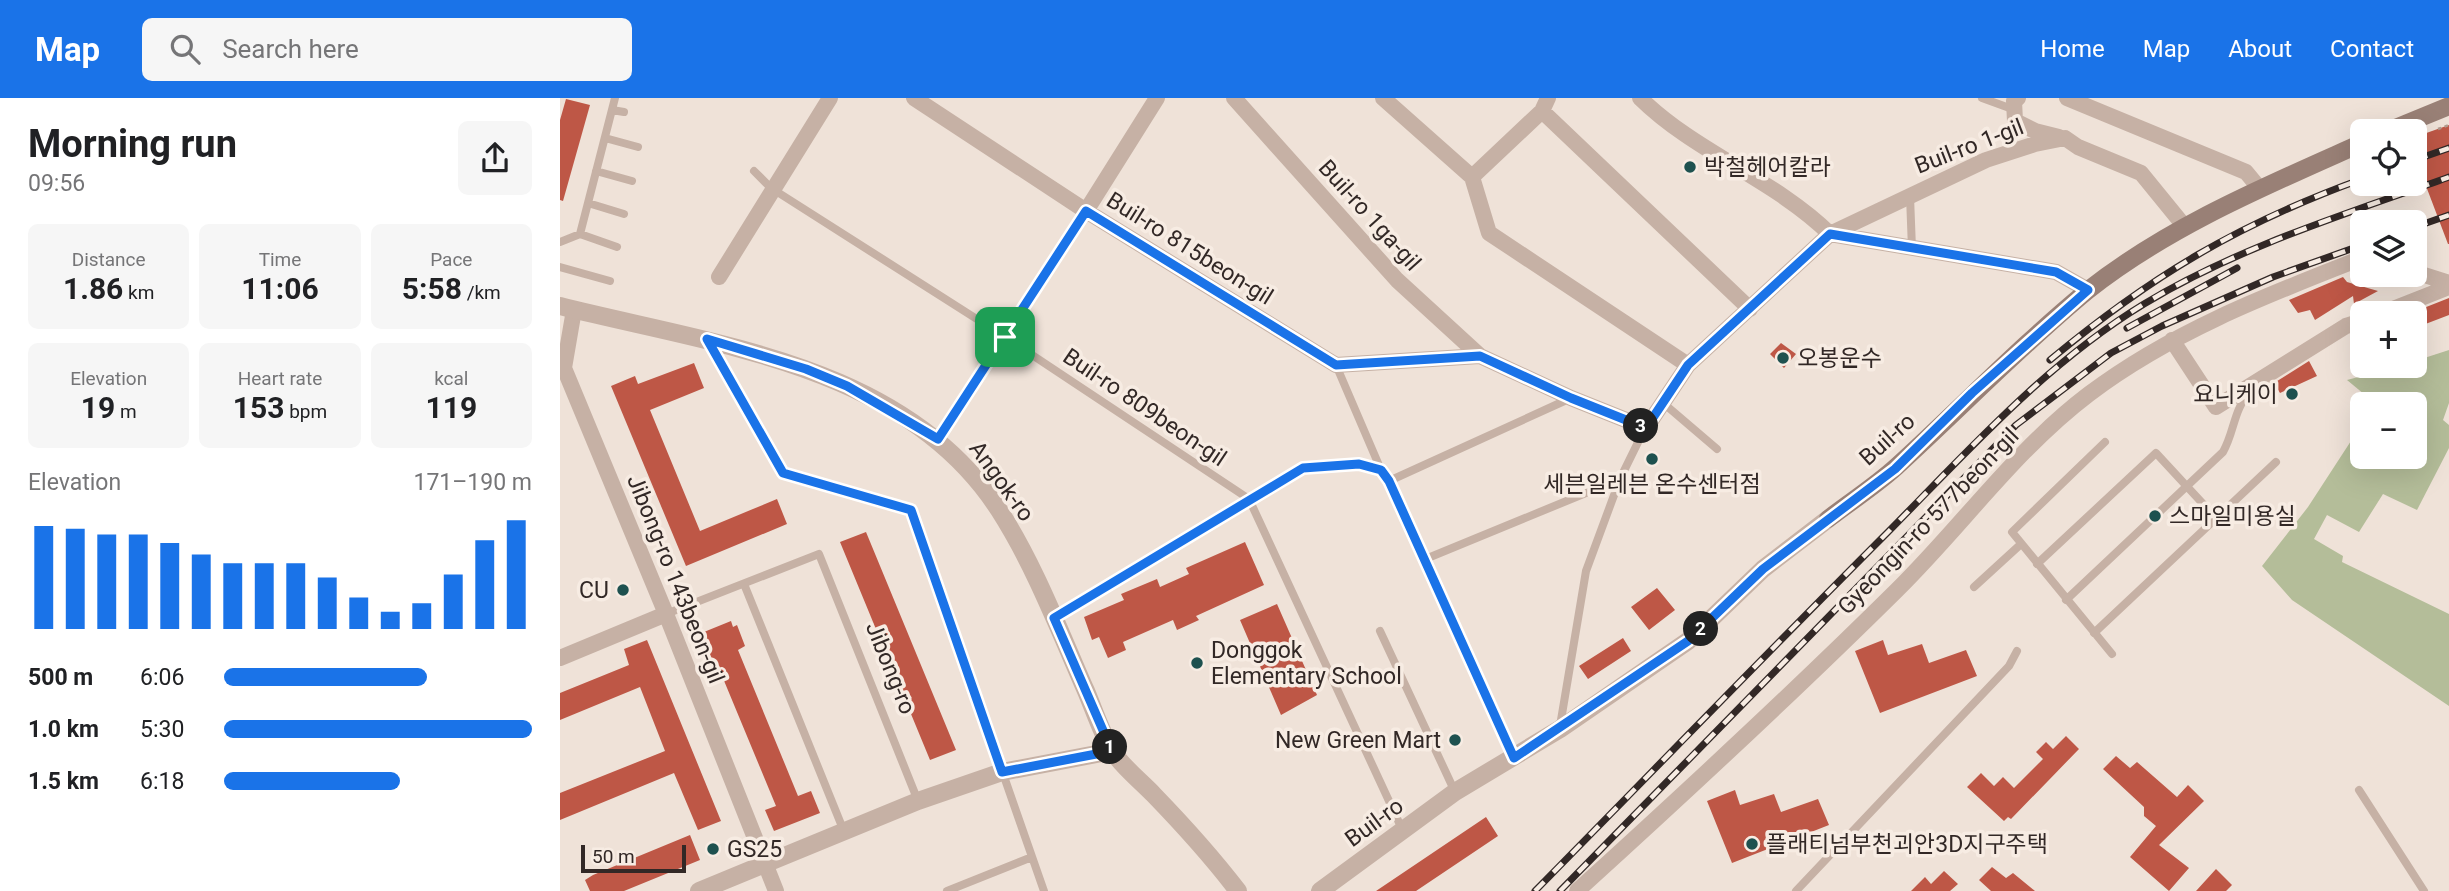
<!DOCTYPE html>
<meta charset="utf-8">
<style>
body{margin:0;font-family:Roboto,"Noto Sans KR",sans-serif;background:#f6f6f6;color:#202124;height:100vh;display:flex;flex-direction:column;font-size:26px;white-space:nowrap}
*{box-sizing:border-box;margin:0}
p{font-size:23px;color:#757577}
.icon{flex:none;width:38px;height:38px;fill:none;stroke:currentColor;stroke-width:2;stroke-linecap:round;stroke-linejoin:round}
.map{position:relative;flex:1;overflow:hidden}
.side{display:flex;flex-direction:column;background:#fff;width:560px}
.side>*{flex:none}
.fabs{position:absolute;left:1790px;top:21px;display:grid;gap:14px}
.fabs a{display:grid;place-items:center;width:77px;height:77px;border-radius:10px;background:#fff;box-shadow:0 7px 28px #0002;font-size:35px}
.scale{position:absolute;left:21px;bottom:18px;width:105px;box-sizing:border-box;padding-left:7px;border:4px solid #322826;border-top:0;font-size:19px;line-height:24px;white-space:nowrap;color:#322826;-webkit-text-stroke:5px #f7ece3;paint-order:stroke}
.pin{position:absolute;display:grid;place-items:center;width:60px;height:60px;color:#fff;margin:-30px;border-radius:14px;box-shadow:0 4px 10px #0006}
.km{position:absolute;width:35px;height:35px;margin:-18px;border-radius:50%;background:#222;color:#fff;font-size:19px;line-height:35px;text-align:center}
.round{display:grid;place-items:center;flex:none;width:74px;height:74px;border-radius:10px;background:#f6f6f6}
.head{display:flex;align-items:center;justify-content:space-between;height:119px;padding:0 28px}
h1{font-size:38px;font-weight:700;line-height:52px}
.stats{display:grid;grid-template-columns:repeat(3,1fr);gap:10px;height:119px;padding:7px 28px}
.stats div{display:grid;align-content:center;border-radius:10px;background:#f6f6f6;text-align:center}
.stats b{font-size:30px;font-weight:700}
.stats small{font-size:19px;font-weight:400}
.stats p{font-size:19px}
.chart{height:196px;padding:14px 28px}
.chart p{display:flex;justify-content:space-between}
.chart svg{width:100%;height:126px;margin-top:7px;stroke:#1a73e8;stroke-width:6}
ul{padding:0 28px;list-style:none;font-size:23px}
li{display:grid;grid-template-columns:112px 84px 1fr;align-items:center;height:52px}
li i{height:18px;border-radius:9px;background:#1a73e8}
header{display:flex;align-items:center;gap:42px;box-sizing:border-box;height:98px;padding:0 35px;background:#1a73e8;color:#fff}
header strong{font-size:33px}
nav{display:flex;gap:38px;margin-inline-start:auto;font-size:24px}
.search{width:490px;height:63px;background:#f6f6f6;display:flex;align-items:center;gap:18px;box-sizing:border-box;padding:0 24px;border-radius:10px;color:#757577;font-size:26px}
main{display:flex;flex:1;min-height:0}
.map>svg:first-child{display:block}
.green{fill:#b4bd99}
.building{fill:#be5746}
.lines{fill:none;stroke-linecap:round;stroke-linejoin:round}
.path{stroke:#b19b8f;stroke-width:2.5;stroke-dasharray:3.5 3.5;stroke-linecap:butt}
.service{stroke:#c6b1a5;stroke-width:8}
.minor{stroke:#c6b1a5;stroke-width:16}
.tertiary{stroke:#c6b1a5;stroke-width:18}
.secondary{stroke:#998076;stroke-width:18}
.rail-casing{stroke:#322826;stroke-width:7}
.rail{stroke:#f7ece3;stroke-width:4.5;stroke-dasharray:13;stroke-linecap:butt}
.route-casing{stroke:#fff;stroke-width:14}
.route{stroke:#1a73e8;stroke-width:9}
.poi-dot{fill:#1e514f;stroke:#f7ece3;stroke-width:2.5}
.labels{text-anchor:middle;stroke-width:7;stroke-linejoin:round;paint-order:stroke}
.street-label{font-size:23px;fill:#322826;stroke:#f7ece3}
.poi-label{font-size:23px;fill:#322826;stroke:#f7ece3;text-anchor:start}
</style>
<header>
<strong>Map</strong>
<div class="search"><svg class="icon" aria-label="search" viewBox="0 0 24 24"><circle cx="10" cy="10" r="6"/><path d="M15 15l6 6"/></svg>Search here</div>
<nav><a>Home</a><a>Map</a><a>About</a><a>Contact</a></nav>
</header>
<main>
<section class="side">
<div class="head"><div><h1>Morning run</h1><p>09:56</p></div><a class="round"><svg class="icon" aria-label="share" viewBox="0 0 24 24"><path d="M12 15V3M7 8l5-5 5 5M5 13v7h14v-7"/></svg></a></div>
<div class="stats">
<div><p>Distance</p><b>1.86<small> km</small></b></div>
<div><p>Time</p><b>11:06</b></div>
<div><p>Pace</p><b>5:58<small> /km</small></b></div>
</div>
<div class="stats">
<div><p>Elevation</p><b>19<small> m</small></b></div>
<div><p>Heart rate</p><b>153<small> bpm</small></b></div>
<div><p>kcal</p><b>119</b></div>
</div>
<div class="chart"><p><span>Elevation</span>171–190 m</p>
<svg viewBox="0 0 160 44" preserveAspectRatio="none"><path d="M5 44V8M15 44V9M25 44V11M35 44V11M45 44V14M55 44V18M65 44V21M75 44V21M85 44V21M95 44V26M105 44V33M115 44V38M125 44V35M135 44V25M145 44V13M155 44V6"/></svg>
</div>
<ul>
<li><b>500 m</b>6:06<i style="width:66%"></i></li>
<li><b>1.0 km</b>5:30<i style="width:100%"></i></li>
<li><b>1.5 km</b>6:18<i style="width:57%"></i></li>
</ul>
</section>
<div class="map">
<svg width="1889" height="793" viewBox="0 0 1889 793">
<rect width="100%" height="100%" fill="#efe2d8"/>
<path class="green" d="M1889,252v53l-6,17 6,5v23l-32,62 -34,-16 -24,38 -32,-17 -13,24 29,17 -1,6 107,52v92l-157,-106 -30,-34 46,-59 54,-83v33h53v-53h-39l-29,-24 52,-14h16v-5z"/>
<path class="building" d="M6,1l24,6 -27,96 -3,-1v-80z
M1889,27v119h-1l-33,-87v-20z
M1783,179l4,5 31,9 -24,13 -1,-8 -38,24 -5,-10 -12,3 -9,-13z
M1889,200v17l-34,13v-15h-4z
M1221,245l15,11 -12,14 -14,-14z
M1749,263l8,15 -37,17 -6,-10z
M134,265l10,25 -54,22 50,121 77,-32 10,25 -101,42 -75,-180 24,-10 3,8z
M306,434l90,218 -26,10 -90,-218z
M685,444l19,43 -68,31 3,4 -22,10 -4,-10 -50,22 3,8 -18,8 -9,-21 -7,3 -8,-23 40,-17 -3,-6 36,-15 3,8 29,-13 -3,-6z
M1097,490l18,22 -26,20 -18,-23z
M717,506l40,91 -36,20 -41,-95z
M171,523l2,6 4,-2 8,21 -7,4 60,146 13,-5 9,22 -46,18 -9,-21 11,-4 -61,-147 -7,3 -9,-21v-7z
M1063,540l8,13 -43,28 -9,-13z
M87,542l74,181 -23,9 -24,-57 -114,47v-27l105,-42 -25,-64 -80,33v-27l69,-28 -5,-16z
M1323,542l5,15 34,-11 7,19 37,-13 11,26 -97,37 -25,-62z
M1506,638l13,13 -68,70 -3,-2 -4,4 -37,-34 14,-14 13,13 9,-9 11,11 29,-29 -7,-7 10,-10 7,7z
M1556,658l14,12 7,-6 40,35 11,-12 16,16 -45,44 30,23 -20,23 -39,-34 26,-31 -12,-10v-9l-41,-38z
M1175,692l5,15 34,-11 7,18 37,-13 11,26 -97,38 -25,-62z
M926,719l12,19 -82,55h-40z
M130,737l10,25 -76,31h-34l-5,-11 8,-5z
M1432,769l14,11 7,-5 22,18h-44l-12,-11z
M1656,771l16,16 -6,6h-30z
M1384,773l14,13 -8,7h-39l14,-14 6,7z"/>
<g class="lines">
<path class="path" d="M1878,31l11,-4"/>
<path class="service" d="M1422,0l33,12
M52,12l12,2
M45,40l33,9
M36,73l36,10
M194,73l17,17 234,149 244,162 153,330
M1350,98l2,53
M28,105l36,11
M20,136l37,13
M0,144l20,-8 35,-136
M0,169l50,14
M149,245l74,130 128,37 133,381
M776,267l45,105 8,11 125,277
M1102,304l55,47
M378,341l148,-228
M1545,344l-93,90 100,122
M829,383l182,-83
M863,462l197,-81
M1477,466l119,-111 62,67
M184,486l99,245
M1414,489l47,-43
M1506,502l157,-148c12,-21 10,-43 28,-61
M106,516l153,-60 99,247
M495,519l248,-149 56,-4 22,6
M820,533l75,161
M1534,535l182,-171
M1000,628l26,-155 34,-92 25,-51
M1799,692l65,101
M387,793l85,-34
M1236,793l213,-225 8,-15"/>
<path class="minor" d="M354,0l172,113 250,154 144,-9 91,42 75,30 42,-63 142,-131 156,-74 49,-16 30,-6 13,9 63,26 44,54
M674,0l163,182 83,76
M823,0l89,79 17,56 199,132
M1080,0c56,55 134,81 190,136l226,38 32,18
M1458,0l-4,3 1,20 20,10 24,6
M1507,0l179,74 14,17
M982,13l208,198
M912,79l70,-66 6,-13
M526,113l71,-113
M1855,174l34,11
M159,179l111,-179
M14,212l-10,58 102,246 110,277
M1823,215l66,-26
M1612,242l44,67 130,-81 16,-5
M0,560l106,-44
M1017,793c108,-98 216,-198 320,-301 65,-64 118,-140 192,-196 82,-62 178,-99 273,-136"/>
<path class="tertiary" d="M0,208c153,39 345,58 439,204 36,56 60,120 87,181 8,19 15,40 25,58 10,17 30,32 43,46 30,31 58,62 84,96
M139,793l219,-90 84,-29 110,-21
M760,793l135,-99 105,-63 128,-88 75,-72 65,-50"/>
<path class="secondary" d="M1828,33l61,-25
M1268,421c22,-17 47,-33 68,-52 64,-58 124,-121 191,-176 82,-65 181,-106 275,-148"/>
<g class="rail-casing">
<path id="rail" d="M1855,62l34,-12
M1855,129l34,-12
M1567,230l110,-60
M1490,262c101,-84 188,-136 312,-181
M975,793c118,-120 234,-240 353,-359 80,-81 157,-168 256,-228 94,-57 202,-90 305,-127
M1000,793l456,-466 95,-72 51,-27 111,-49 89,-32"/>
</g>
<use href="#rail" class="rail"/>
</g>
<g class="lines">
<g class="route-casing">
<path id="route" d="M526,113l250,154 144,-9 91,42 75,30 42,-63 142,-131 226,38 32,18 -116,103 -77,76 -132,100 -75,72 -174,117 -125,-277 -8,-11 -22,-6 -56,4 -249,150 58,133 -110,21 -91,-262 -128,-37 -76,-134 99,30 41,17 91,53z"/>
</g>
<use href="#route" class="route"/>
</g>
<g class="poi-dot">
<circle cx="1130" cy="69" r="7"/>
<circle cx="1223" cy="260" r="7"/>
<circle cx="1732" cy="296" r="7"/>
<circle cx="1092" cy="361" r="7"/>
<circle cx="1595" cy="418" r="7"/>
<circle cx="63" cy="492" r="7"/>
<circle cx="637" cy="565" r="7"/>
<circle cx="895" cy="642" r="7"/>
<circle cx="1192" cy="746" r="7"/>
<circle cx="153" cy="751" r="7"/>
</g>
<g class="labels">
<g class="street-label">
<text transform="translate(1409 48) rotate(-21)" y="8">Buil-ro 1-gil</text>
<text transform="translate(810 117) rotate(48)" y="8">Buil-ro 1ga-gil</text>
<text transform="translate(630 150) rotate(32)" y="8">Buil-ro 815beon-gil</text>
<text transform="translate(585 309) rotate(34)" y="8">Buil-ro 809beon-gil</text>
<text transform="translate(1327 341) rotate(-42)" y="8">Buil-ro</text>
<text transform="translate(442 383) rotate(54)" y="8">Angok-ro</text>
<text transform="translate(1368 423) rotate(-46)" y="8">Gyeongin-ro 577beon-gil</text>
<text transform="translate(116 481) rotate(68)" y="8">Jibong-ro 143beon-gil</text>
<text transform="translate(331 570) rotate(68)" y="8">Jibong-ro</text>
<text transform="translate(814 724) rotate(-36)" y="8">Buil-ro</text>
</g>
<g class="poi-label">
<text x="1144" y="77">박철헤어칼라</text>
<text x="1237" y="268">오봉운수</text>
<text x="1718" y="304" text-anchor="end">요니케이</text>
<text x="1092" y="394" text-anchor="middle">세븐일레븐 온수센터점</text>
<text x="1609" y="426">스마일미용실</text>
<text x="49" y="500" text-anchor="end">CU</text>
<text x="651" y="560">Donggok<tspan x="651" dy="26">Elementary School</tspan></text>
<text x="881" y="650" text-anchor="end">New Green Mart</text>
<text x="1206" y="754">플래티넘부천괴안3D지구주택</text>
<text x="167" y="759">GS25</text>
</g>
</g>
</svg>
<div class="fabs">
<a><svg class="icon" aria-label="locate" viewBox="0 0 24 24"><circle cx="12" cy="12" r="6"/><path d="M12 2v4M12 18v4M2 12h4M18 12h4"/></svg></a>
<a><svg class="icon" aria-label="layers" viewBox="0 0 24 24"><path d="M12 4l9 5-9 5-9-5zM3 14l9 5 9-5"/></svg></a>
<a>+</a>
<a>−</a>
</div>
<div class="scale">50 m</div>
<div class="pin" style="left:445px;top:239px;background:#1e9e55"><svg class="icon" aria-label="arrive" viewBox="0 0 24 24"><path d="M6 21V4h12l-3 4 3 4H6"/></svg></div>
<b class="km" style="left:550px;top:649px">1</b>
<b class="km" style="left:1141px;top:531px">2</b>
<b class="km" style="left:1081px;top:328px">3</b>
</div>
</main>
